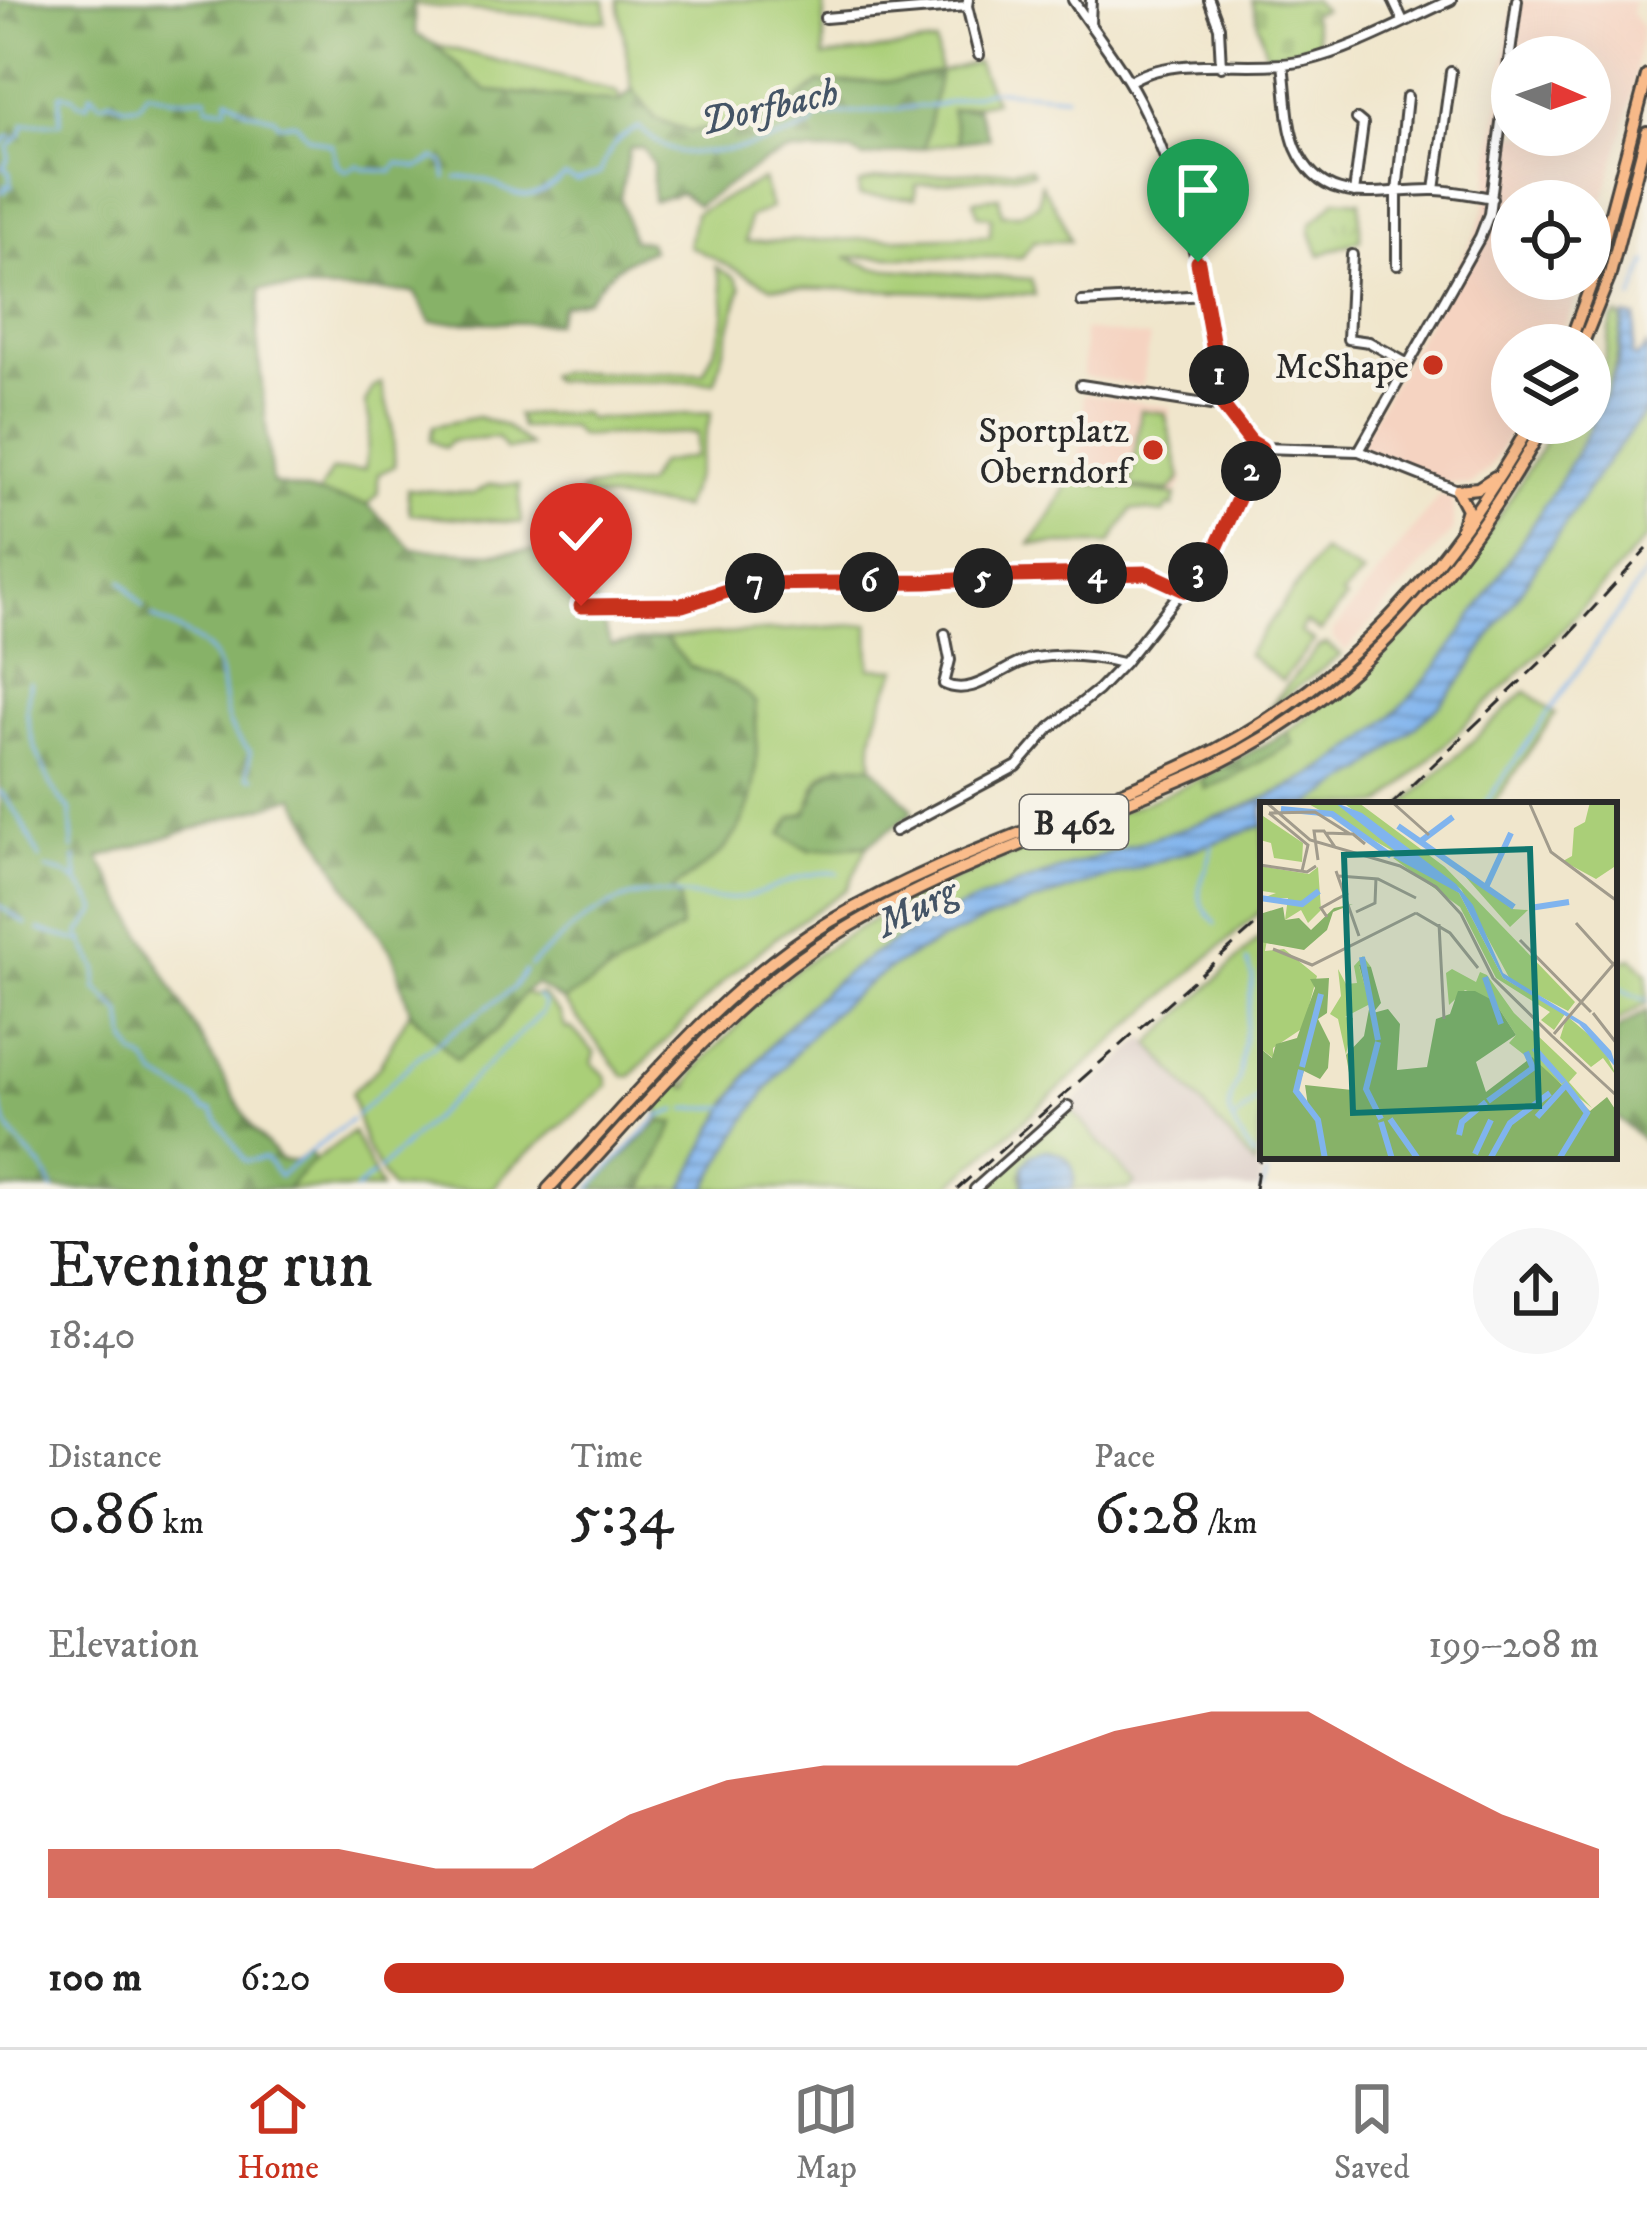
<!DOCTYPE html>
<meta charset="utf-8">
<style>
body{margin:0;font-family:"IM FELL DW Pica",serif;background:#f6f6f6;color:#222;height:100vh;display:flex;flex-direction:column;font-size:45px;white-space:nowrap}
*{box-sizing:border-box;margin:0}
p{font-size:39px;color:#767676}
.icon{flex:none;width:66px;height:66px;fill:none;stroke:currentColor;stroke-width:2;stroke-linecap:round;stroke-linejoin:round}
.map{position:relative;height:1189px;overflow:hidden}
.side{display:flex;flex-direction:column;background:#fff;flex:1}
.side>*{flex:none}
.needle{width:78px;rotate:92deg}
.buttons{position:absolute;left:1491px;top:36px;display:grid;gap:24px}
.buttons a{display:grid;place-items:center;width:120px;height:120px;border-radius:50%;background:#fff;box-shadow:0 12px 48px #0002;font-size:60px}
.pin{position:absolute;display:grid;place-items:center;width:102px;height:102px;color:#fff;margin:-123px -51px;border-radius:50% 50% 50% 0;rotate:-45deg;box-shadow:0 0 12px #0007}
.pin .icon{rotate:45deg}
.km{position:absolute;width:60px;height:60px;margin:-30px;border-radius:50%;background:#222;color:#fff;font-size:33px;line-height:60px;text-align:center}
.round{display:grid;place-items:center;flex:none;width:126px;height:126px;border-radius:63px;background:#f6f6f6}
.overview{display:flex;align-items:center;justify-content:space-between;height:204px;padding:0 48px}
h1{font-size:66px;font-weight:600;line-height:90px}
.metrics{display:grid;grid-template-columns:repeat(3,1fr);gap:18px;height:204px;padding:12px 48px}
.metrics div{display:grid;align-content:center}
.metrics b{font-size:60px;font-weight:600}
.metrics small{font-size:33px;font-weight:400}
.metrics p{font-size:33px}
.chart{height:336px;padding:24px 48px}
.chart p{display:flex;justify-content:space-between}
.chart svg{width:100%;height:216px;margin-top:12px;fill:#c8321e;opacity:.7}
ul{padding:0 48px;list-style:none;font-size:39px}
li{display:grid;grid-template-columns:192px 144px 1fr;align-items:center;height:90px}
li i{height:30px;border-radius:15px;background:#c8321e}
.tab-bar{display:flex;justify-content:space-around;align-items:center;height:168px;border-top:3px solid #e0e0e0;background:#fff;font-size:33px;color:#767676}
.tab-bar a{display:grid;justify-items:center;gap:6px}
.tab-bar .active{color:#c8321e}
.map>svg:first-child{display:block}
.built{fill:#f5d3c1;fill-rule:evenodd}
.industrial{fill:#d1c0bc}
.green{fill:#aacf78;stroke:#6a7d52;stroke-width:3}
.forest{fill:url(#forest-firs);stroke:#596e4a;stroke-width:3}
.cemetery{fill:url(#cemetery-stones);stroke:#6a7d52;stroke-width:3}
.park{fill:url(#park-tufts);stroke:#6a7d52;stroke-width:3}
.water{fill:url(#water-rules);stroke:#56708c;stroke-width:3}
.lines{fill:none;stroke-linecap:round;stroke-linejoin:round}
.stream{stroke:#80b4ee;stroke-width:3}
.minor-casing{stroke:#494743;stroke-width:14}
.highway-casing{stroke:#494743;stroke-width:16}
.minor{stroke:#fff;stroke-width:8}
.highway{stroke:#fabc8b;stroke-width:10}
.rail{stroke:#2b2b2b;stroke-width:3;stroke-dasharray:18 9;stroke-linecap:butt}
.route-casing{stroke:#fff;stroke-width:24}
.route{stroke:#c8321e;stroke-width:15}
.poi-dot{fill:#c8321e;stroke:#f7f3e8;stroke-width:4.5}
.labels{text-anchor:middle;stroke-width:9;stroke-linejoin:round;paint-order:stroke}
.shield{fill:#f7f3e8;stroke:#686764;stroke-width:3}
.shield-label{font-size:33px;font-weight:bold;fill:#2b2b2b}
.poi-label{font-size:36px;fill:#2b2b2b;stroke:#f7f3e8;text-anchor:end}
.water-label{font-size:39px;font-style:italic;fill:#445466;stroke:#f7f3e8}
.inset-river{fill:none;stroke:#80b4ee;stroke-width:6}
.inset-road{fill:none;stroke:#a19b8c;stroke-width:3}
.view{fill:#0f766e;fill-opacity:0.15;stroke:#0f766e;stroke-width:6}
.inset-edge{fill:none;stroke:#2b2b2b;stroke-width:6}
</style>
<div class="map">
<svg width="1647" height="1189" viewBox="0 0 1647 1189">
<defs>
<pattern id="forest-firs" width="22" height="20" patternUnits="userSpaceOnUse" patternTransform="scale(3)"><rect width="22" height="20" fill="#87b268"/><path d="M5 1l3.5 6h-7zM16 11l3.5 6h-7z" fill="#6f9156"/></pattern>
<pattern id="cemetery-stones" width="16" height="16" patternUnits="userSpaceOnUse" patternTransform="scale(3)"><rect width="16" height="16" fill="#aacf78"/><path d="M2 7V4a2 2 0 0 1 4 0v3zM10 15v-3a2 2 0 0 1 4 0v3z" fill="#92b268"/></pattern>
<pattern id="park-tufts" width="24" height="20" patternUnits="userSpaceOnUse" patternTransform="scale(3)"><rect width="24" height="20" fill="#aacf78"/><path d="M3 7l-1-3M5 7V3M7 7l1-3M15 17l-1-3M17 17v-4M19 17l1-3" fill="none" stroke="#92b268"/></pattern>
<pattern id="water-rules" width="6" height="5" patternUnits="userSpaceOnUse" patternTransform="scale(3)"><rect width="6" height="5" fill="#80b4ee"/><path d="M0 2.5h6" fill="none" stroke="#6993c1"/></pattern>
</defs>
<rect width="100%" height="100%" fill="#f7f3e8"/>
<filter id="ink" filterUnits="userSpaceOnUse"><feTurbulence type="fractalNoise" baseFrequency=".00833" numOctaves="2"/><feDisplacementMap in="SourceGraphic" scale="24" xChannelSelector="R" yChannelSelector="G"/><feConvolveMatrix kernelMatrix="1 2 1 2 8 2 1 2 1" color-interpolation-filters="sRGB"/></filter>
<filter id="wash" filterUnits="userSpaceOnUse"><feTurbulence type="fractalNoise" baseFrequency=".004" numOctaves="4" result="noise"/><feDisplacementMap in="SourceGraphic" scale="48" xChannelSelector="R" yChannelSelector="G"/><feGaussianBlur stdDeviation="2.7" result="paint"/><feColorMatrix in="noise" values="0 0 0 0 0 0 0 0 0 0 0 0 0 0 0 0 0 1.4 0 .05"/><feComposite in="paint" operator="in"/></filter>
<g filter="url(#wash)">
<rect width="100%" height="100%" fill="#f0e6cc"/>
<path class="built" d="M1513,0h121l-3,12 11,15 -9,65 -43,159v-50h-78v78h71l-2,6 -24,60h-45v78h3l-25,45 -21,17 -34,-3 -78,-35 119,-213 9,-27zM1512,57h78v78h-78z
M1084,330l66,8 -8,48 -59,-10z
M1084,394l87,13 -3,16 16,57 -8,15 -107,-14 12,-33z
M1439,496l13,2 2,31 -108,122 -13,-12v-8z"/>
<path class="industrial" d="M1145,1038l116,135 -2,16h-280z"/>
<path class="green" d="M413,0h192l2,21 -192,-16z
M618,0h206v57l112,-14 4,29 37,-10 18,39 -43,9 7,32 -35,6 15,-76 -42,9 -77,2 -23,18 -62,24 -46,7 -34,-14 -23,-29z
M434,44l184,48 1,10 -132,-10z
M1030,168l3,5 -117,12 -1,13 -56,-2v-12l16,-5z
M763,180l8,28 -22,10 -3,24 244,-6 1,-19 -13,-2 -4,-15 25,-3 3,17h17l19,-10 3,-20 21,34 8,23h-36l-12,16h-177l29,11 157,11 4,16 -264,-8 -82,-41 6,-33z
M716,267l20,11 5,10 -26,94 -162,-1 -5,-6 11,-3 144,1c20,-40 30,-62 13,-106z
M1618,315l4,4c-2,51 -23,94 -47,138 -66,103 -123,221 -225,294 -66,46 -140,69 -216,94 -158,52 -287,91 -389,233 -24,35 -43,74 -62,111h-40l32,-66 -15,-2 -2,-21 18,-19 9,-4 -1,10 5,1c4,-23 28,-40 44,-57 8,-9 13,-20 22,-28 126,-115 295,-157 447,-225l3,10 88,-45 -6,-11c54,-42 110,-85 154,-138 45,-53 80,-112 115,-171h34v-38l8,-17 5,1 9,-49z
M381,383l11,41 3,42 -17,8v20l-10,11 -50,-11 13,-23 34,-2 5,-47 -5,-19 8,-15z
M1647,409v128l-96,105 -169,163h-74c57,-35 108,-73 152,-123l142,-214z
M1141,410l24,3 16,65 -11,13 -40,-4z
M582,413l6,6 123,-6 -15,62 -13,33 -100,-12 -3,-4 6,-4 59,-3 14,-22 35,-6 3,-24 -118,3 -9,-9 -49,1 -4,-13z
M478,417l27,9 25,20 -24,4 -9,-12 -45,3 -8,7 -14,-8 3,-14z
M1069,481l107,14 -3,12 -5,-1 -4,7 -32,-4 -22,35h-80l22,-30z
M490,484l29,1 2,38 -111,-9 -3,-25 66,5z
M1322,551l41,23 -21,21 4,4 -26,33 -15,-10 -5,10 14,9 -32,40 -35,-27z
M869,624l1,44 27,1c-14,32 -30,62 -24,97 -9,0 -22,-3 -31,-1 -37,8 -35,57 -33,85l59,-5 -21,44 -69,47 -49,40 -98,100h-7l-61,-75 117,-72 -9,-40 54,-40 11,-164 -47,-19 -24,-28z
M1327,644l14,11 -73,54 51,-63z
M1526,691l29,23 -63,91h-88z
M1263,825v84l-317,280h-240c46,-87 108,-177 196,-228 111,-64 242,-90 361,-136z
M1263,934v162l-8,70 -105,-122z
M1633,958l14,16v29l-33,20v-61z
M524,992l7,4 10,-2 19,20 6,15 5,-1 24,25 -3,10 14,13 2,10 -95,80 -21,23h-101l-26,-44 -14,-52 27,-25 32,-57 8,10 78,10z
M1070,1108l65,75 -7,6h-56l3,-9 -24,-30c-16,0 -21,11 -30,23l3,16h-45z
M353,1132l28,57h-95l23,-24z"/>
<path class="forest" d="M0,0h413l3,34 18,10 53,47 132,11 13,-13 23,29 34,14 46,-7 62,-24 22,-18 78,-2 43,-9 -16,76 -59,10 -13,-6h-64l-24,10 -67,43 -16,-12 -28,8v-36l-10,-17h-13l-10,49 12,43 17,2 3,8c-31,10 -45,23 -64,49l-25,6 -8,18 -124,-1 -17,-30 -154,-3 -3,47 15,147 96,22 45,44 77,4 67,-4 20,4 34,92 54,-7 24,28 47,19 19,17c3,50 6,106 -30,146 -14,16 -36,28 -53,41l8,10v30l-117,72 -28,-17 -11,8 -28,39 -40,29 -46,-49 -17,-57 -44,-63 -54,-94 -196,61 153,270 29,32 16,1 13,-9 4,8 -28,29h-286z
M976,107l13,31 -30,4 -8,-32z
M1287,732l6,11 -61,35 -27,11 -3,-11z
M840,764l33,2 40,44 -3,5 -42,30 -59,5 -28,-16 12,-17 13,-4 15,-34z
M1647,1011v132l-33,-28v-84z
M660,1121l15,2 -32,66h-53z"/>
<path class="cemetery" d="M1252,0h61l10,10 -12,4 8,30 -48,10 2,7h-5z"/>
<path class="park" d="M1336,199l24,2v39l-40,15c-19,-42 -7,-25 16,-56z"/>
<path class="water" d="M1625,316l11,2 -4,38 4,2 11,-12v63l-45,59 -142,214 -23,26 -71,62 -58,35h-45v20c-119,46 -250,72 -361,136 -88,51 -150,141 -196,228h-23c19,-37 38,-76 62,-110 105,-148 235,-182 397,-237 63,-21 127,-39 184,-75 95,-60 135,-133 194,-224 36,-56 73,-110 96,-174 6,-17 4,-37 9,-53z
M1044,1150c23,1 35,17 28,39h-48l-1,-23 8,-11z"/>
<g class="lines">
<path class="stream" d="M996,90l70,6
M0,146l7,-9h5
M456,178c50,-7 55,44 109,-2l11,5 24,-8c9,-23 15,-36 39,-45 13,10 25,22 41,24 42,5 95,-10 133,-26l2,-9 122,-12 55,-15
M0,191h6l-1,-6 7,2 -3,-16 -6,-4 6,-8 -1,-12 13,-12 3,-11 37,-1 -1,-29 13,2 4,6 10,3 4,-12 10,10 9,-3 15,6 14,-1 8,-13 26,7 34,-2v9l19,2 2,-11 20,14 26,6 5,7 17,-1 12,14 24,8 5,19 8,7 13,-6 6,4 28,3 6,-9 20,5 17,-10 9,4 2,16
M1632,299l15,-37
M122,581l21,26
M152,616c16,11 47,21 59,37 20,26 1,69 39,98l-2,25 6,1
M30,682c-1,9 -3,20 -3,29 1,23 24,86 43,98l3,40
M0,791l20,27 20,41
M1484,805l163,-234
M1212,845c-3,36 -29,42 4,79
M75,857l3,22
M46,869c26,2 40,19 51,42l-18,23 18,35v20l25,25 5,27 8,14 11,6 11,16 39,23 8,10 8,1 33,50 20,-3 14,18 72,-56
M0,906l26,18
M39,930l45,12
M1247,961l6,15 -15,105c-19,34 -2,47 16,76
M530,966c35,-33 76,-71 127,-73 28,0 56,9 84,5 36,-6 57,-29 97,-25
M1614,986l33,15
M0,1102c9,47 39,48 53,87
M686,1109l41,-2
M356,1116l62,-59 94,-68 13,-18
M1234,1121l27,-26
M379,1170l163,-158 2,-9 -7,-7
M356,1189l17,-14
M590,1189l68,-72 20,-7
M1262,1189l4,-14"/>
</g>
</g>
<g filter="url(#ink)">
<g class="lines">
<g class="minor-casing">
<path id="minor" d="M1073,0c24,36 53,71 71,110 46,93 64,196 80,297l37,41 98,3 98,39
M1209,0l10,27 2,40
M1393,0l10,21
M967,6l12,49
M825,18l142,-12 1,-6
M1090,24l1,-24
M1283,65c4,26 3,59 13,83 28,65 85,40 140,42 19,1 37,5 56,8
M1129,82c43,-29 123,-10 175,-21 50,-12 100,-40 147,-61
M1435,190l16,-118
M1354,193l9,-69 -6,-5
M1352,255l-4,84 21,3 39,22
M1397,265v-73l10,-95
M1082,302l124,-7
M1081,385l143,22
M1359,451l121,-214 9,-23 28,-214
M581,606l101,-1 67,-22 178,-1 92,-6 128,-3 37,17
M945,634l5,26 -6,24c31,15 59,-20 90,-26 29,-5 60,-2 88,5
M895,831l122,-65 33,-38 48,-38 26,-27 93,-117 44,-98
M975,1189l93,-83"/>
</g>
<g class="highway-casing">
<path id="highway" d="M1569,345l25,-69 53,-200
M1582,345l27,-67 38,-146
M1461,528l6,-19 -10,-19 21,-2 17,-11
M548,1189c87,-92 172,-202 283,-268 113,-67 240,-102 358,-158 154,-72 260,-195 342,-340
M567,1189c84,-90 164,-191 270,-255 112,-69 235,-107 355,-159 160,-70 270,-203 353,-352"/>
</g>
<use href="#minor" class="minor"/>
<use href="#highway" class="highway"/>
<path class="rail" d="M1391,805l175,-167 81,-89
M957,1189l306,-270
M1255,1189l8,-52"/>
</g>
</g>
<g class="lines" filter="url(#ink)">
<g class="route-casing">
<path id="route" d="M581,606l101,-1 67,-21 178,-2 85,-6 135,-3 37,17 33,-44 44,-98 -10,-6 -27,-35 -26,-145"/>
</g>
<use href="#route" class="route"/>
</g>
<g class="poi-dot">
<circle cx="1433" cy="365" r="12"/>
<circle cx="1153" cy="450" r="12"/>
</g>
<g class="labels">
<rect class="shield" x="1020" y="795" width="108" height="54" rx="9"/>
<g class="shield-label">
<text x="1074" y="834">B 462</text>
</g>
<g class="poi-label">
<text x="1409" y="378">McShape</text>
<text x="1129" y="442">Sportplatz<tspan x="1129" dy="41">Oberndorf</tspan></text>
</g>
<g class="water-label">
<text transform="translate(769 105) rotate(-13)" y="14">Dorfbach</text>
<text transform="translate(916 906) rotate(-27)" y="14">Murg</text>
</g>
</g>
<g transform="translate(1260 802)">
<rect width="357" height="357" fill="#f0e6cc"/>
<path d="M45,0h29l20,11 46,42zM82,0l17,1 86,64 130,135 -7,9 -57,-30 -50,-92zM330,0h27v63l-21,14 -33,-18 9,-5 2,-28 11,-6zM0,12l43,29 -1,19 -28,-4 -3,-15 -11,-3zM133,56h8l15,6 43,29 44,85 62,36 -11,16 -13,-10 9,-8 -54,-34 -36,-71zM0,64l49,8 9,-7 3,43 -13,13 -7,-13 -16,10 3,-22h-25l13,-5 -14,-2zM196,64l56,43 16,1 -18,17zM7,138l-2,11 19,-2 33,27 -14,52 -30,20v10l-13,-10v-106zM103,154l8,11 -12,-1 11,38 -25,13 8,1 -7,37 -8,-36 -8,-5 11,-18 -3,-27 8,15 11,-1 -3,-17zM192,167l24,13 4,-10 7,3 27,38 63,60 -8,9 23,26 -83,-65 7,-8 -22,-34 -29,-11 -16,15 -3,-32zM307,214l36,31 14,30 -14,-19 -12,9 -31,-29z" fill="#aacf78"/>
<path d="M93,102l-20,8 -6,18 -23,20 -44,-8v-28l23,-7 2,13 14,-2 12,12 23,-22zM99,163l12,2 10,36 -8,10 15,-4 12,15 -3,46 30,-3 9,-48 14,-5 8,-23h17l19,10 22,34 -40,27 10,30 46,-35 58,54 17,-14 10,15v47h-357v-111l12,10 4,-14 21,-6 18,-50 -5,-9 19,-1 -2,35 -9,6 12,24 -2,25 -8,11 -16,-8 -7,20 11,15 -3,-21 47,5 -6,-35 18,-19 6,-32z" fill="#87b268"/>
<path d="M74,0l28,11 94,71 17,21 30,68 83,51 25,27 6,18 -38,-45 -76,-46 -44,-85 -66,-36 6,-3z" fill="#80b4ee"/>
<path class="inset-river" d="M21,7l51,5 59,42M138,24l116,81M161,39l32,-24M227,83l24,-52M0,96l42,6 17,-13M270,106l39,-6M102,155l16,83M225,175l16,47M118,240l-12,47 15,30M274,246l30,34M42,265l19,-73M41,268l-5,21 22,29 7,39M228,299l45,-33 -7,-16M277,315l29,-32 21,28 -28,46M130,317l28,40M121,320l11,37M199,333l3,-13 24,-20M215,352l16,-34M230,357l20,-36 40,-30"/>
<path class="inset-road" d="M6,0l44,38 90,26 36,21 25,27 32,64 59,58M132,0l37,33M269,0l22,50 66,49M9,11l46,-1 35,22M9,11l39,32 -6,26M66,31l27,1 12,10M58,58l-4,-29h10l11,16M0,63l47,7 9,-6M76,69l23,65M79,74l39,3 38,19M96,110l19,-9 1,-25M156,111l34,20 28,35M67,115l-6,-9 27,-15M316,121l37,41M179,122l5,95M260,138l71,72M13,147l39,16 104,-52M333,211l24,31M294,232l63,-74M292,234l65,60"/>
<path class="view" d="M270,47l9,257 -186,7 -9,-258z"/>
<rect width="357" height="357" class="inset-edge"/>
</g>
</svg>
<div class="buttons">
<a><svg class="needle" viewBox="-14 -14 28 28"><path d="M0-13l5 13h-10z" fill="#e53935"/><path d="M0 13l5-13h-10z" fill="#767676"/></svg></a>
<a><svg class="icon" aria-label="locate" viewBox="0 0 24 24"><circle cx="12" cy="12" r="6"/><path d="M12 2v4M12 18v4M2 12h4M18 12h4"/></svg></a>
<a><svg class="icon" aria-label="layers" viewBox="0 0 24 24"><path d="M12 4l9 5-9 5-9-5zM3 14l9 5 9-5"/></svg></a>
</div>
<div class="pin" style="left:1198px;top:262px;background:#1e9e55"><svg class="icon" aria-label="arrive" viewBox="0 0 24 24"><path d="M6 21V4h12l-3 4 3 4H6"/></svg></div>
<div class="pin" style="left:581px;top:606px;background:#d93025"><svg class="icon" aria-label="check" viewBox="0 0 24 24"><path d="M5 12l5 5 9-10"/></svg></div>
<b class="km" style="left:1219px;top:375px">1</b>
<b class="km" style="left:1251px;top:471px">2</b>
<b class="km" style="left:1198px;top:572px">3</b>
<b class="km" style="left:1097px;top:574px">4</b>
<b class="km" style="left:983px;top:578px">5</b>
<b class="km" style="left:869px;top:582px">6</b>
<b class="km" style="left:755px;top:583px">7</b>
</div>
<section class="side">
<div class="overview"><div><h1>Evening run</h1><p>18:40</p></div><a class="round"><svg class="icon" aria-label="share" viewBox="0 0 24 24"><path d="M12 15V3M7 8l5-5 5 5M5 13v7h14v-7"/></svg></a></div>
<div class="metrics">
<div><p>Distance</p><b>0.86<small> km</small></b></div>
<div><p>Time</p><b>5:34</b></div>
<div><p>Pace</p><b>6:28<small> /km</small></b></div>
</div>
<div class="chart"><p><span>Elevation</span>199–208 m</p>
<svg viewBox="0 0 160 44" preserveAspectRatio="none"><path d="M0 44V34L10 34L20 34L30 34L40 38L50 38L60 27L70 20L80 17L90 17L100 17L110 10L120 6L130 6L140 17L150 27L160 34V44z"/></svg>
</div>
<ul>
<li><b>100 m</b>6:20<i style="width:79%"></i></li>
</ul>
</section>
<nav class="tab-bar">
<a class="active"><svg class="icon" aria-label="home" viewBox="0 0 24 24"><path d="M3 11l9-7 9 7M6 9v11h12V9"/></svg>Home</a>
<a><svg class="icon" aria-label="map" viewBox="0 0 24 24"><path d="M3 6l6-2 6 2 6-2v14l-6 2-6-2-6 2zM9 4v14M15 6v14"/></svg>Map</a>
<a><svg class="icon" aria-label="saved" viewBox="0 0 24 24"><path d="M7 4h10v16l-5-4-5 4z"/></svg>Saved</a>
</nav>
